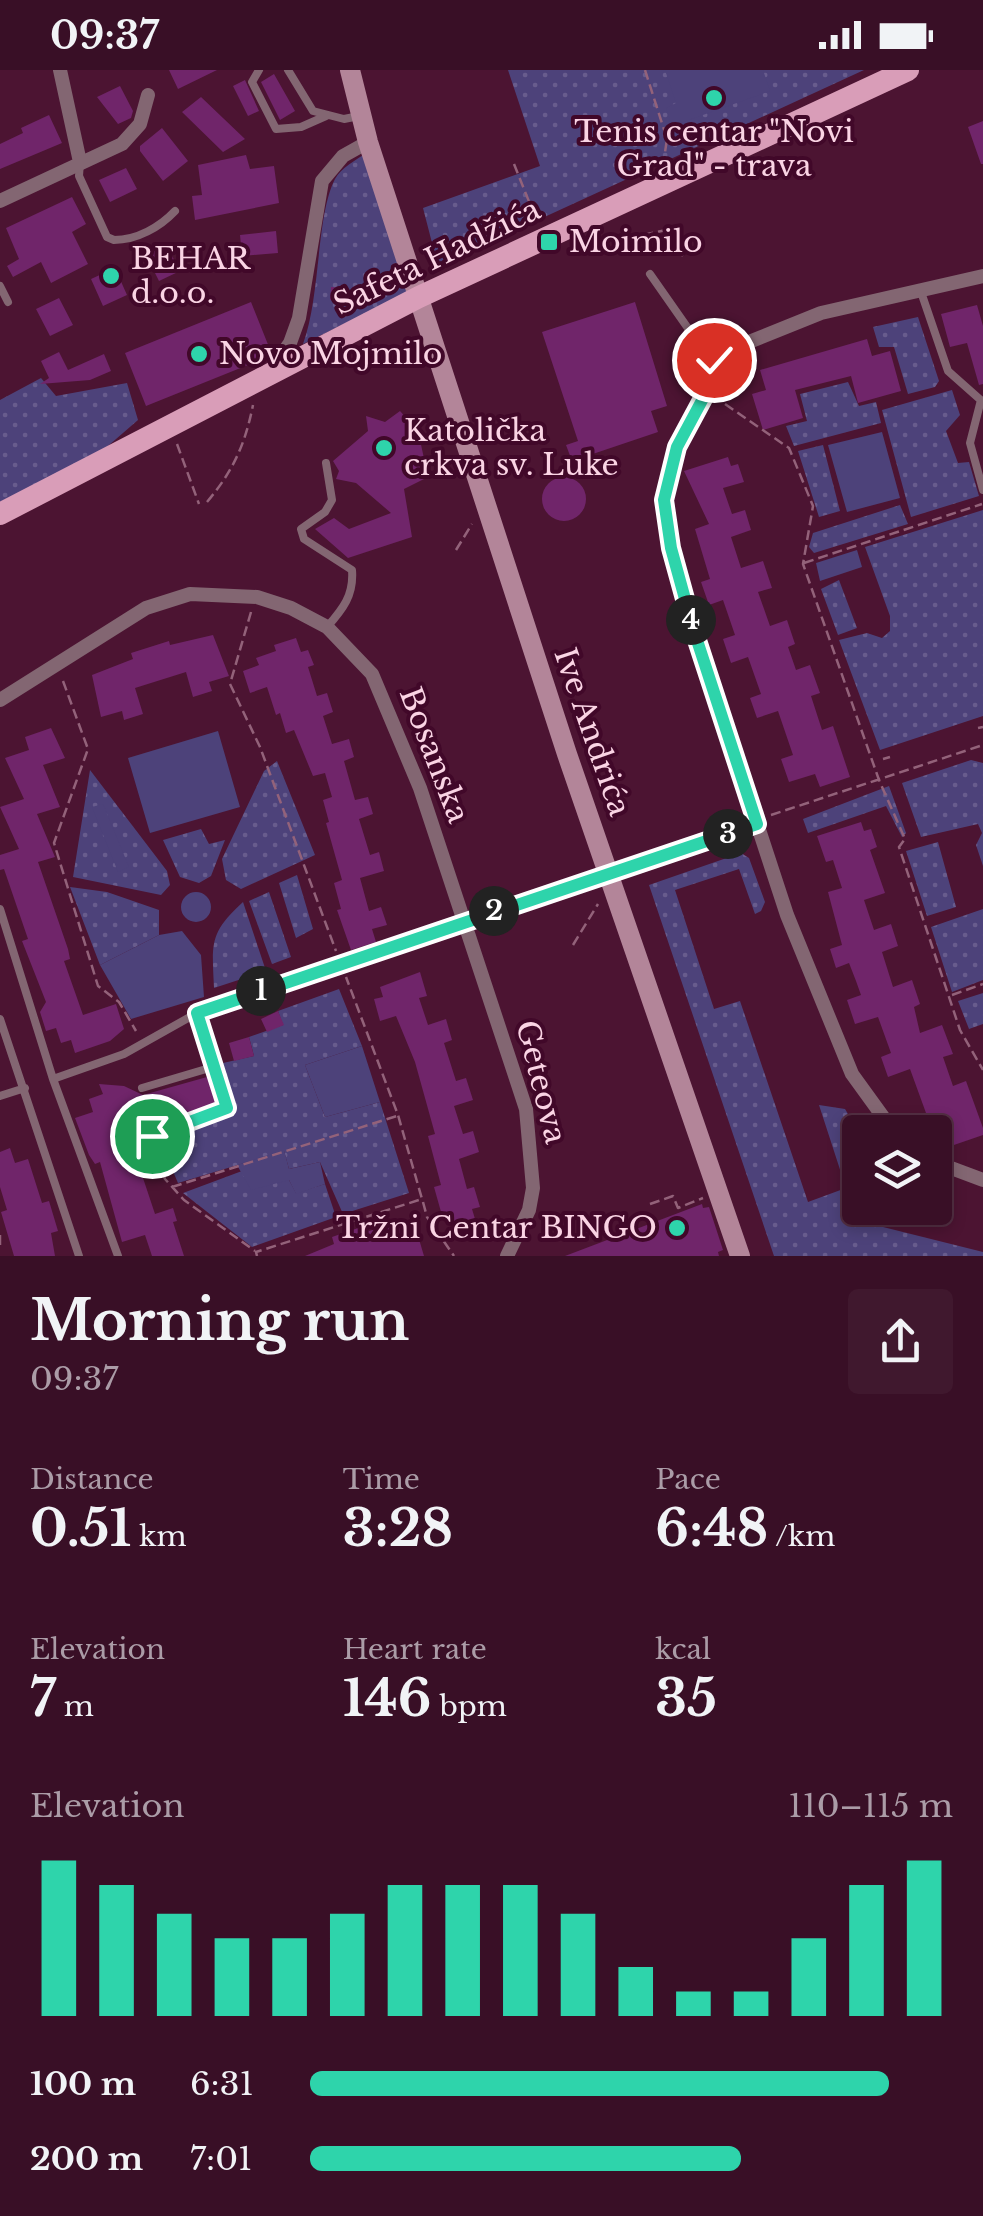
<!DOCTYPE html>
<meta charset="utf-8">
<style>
body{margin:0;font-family:"Libre Baskerville",serif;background:#40182e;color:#f1f3f6;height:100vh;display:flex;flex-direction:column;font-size:38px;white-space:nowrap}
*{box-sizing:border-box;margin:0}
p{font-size:32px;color:#ab9ca7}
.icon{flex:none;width:55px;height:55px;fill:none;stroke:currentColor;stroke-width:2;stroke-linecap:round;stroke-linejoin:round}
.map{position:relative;height:1186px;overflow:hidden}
.drawer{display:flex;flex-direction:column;background:#390f26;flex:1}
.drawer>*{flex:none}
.buttons{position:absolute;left:842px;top:1045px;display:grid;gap:20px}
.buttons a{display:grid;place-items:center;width:110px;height:110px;border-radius:10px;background:#390f26;box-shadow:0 5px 15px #0003,0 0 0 2px #532f43;font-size:50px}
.pin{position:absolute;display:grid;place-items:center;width:85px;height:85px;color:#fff;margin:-42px;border:5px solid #fff;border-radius:50%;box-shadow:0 2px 10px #0007}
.km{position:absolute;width:50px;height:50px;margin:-25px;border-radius:50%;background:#222;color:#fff;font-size:28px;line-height:50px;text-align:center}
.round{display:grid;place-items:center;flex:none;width:105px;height:105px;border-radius:10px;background:#40182e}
.headline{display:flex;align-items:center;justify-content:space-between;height:170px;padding:0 30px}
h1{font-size:55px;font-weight:800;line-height:75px}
.stats{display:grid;grid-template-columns:repeat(3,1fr);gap:15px;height:170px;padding:10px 30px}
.stats div{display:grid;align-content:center}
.stats b{font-size:50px;font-weight:800}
.stats small{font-size:28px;font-weight:400}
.stats p{font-size:28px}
.chart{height:280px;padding:20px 30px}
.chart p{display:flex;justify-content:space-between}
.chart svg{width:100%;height:180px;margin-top:10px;stroke:#2ed4ab;stroke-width:6}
ul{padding:0 30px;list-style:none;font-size:32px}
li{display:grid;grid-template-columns:160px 120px 1fr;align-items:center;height:75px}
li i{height:25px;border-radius:12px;background:#2ed4ab}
.status{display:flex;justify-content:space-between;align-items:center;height:70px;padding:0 50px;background:#390f26;direction:ltr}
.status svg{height:28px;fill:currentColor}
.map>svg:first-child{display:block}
.grass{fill:url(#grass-dots)}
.park{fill:#4d427a}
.building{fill:#70256a}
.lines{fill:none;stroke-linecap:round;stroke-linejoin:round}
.path{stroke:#93627a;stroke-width:2.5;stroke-dasharray:10 5;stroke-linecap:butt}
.lane{stroke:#836672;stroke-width:8}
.street{stroke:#836672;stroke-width:14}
.secondary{stroke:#b38599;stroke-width:20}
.primary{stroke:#d99db8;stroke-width:22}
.route-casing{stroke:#fff;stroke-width:20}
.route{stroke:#2ed4ab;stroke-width:12}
.poi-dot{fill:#2ed4ab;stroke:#410829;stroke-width:4}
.labels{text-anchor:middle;stroke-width:8;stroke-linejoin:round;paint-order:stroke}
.poi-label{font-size:30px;fill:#fad4e4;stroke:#410829;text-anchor:start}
.street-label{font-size:30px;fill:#fad4e4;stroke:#410829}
</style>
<div class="status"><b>09:37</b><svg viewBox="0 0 49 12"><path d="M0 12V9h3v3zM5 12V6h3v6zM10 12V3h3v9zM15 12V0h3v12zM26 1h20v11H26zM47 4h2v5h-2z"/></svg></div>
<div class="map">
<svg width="983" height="1186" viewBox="0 0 983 1186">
<defs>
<pattern id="grass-dots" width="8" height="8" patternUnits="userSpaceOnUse" patternTransform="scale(2.5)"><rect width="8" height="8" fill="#4d427a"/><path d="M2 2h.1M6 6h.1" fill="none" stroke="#685c8d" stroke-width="1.8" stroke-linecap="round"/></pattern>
</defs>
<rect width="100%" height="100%" fill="#4c1432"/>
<path class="grass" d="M508,0h356l-426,196 -15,-58 117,-42z
M366,83l42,140 -105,51c18,-49 13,-128 32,-165 6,-11 21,-19 31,-26z
M918,247l21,64 -4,6 -27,7 -14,-47h-15l-6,-20z
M41,308l15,18 71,-13 11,37 -37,32 -101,50v-102z
M848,312l11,24 17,-4 5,21 -87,23 -8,-20 21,-5 -7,-27z
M952,320l8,25 -14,16 12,32 11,-1 10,34 -68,21 -29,-107z
M823,375l17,66 -21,6 -21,-66z
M900,435l8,19 -94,29 -5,-6 4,-14z
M983,440v206l-103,34 -41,-110 28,-7 15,5 8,-7v-15l-25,-69z
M839,510l18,48 -19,7 -17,-46z
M971,690l12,3v103l-7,-21 6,-12 -4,-9 -57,13 -19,-54z
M277,691l38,94 -74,34 -15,-9 -4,-21 42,-88z
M90,700l77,101 3,14 -9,10 -88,-18z
M889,716l17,47 -4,4 -16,-31 -78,27 -5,-14z
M201,759l8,15 16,-4 -14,36 -12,7 -19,-6 -17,-37z
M938,772l18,65 -29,9 -21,-65z
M741,783l8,5 16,44 -4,9 -6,3 -16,-45 -64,21 39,119 26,-8 68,201 38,-14 -27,-83 26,4 15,25v74h6l-3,14 120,30v4h-209l-125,-371z
M297,805l16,54 -17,9 -17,-55z
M70,817l37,5 52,18v25l-59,30z
M269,822l22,65 -19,7 -23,-63z
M243,832l23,69 -52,17c-2,-45 -5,-55 29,-86z
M983,839v71l-31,12 -21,-65z
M339,919l23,57 -57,19 20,52 55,-15 29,91 -66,21 -23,-52 -31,7 -5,-18 -106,32 -21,-49 76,-26 -10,-45 31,-7 -5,-19 34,-12 -5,-14z
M983,923v31l-14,5 -11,-28z
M242,1101l47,9 7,13 29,-9 11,33 -84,30 -69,-54z"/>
<path class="park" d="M665,0h98l7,21 -98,35 -6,-18 10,-5z
M882,362l18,66 -53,14 -19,-67z
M857,480l5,17 -42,14 -4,-18z
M218,661l22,76 -90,26 -22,-75z
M103,734l26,63 -11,5 -26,-65z
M181 837a15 15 0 1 1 30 0a15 15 0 1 1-30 0Z
M182,861l19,24 3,42 -73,22 -31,-54 59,-30z
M362,976l18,56 -55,15 -20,-52z
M284,1080l5,19 31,-7 5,22 -29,10 -7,-14 -38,10 -14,-25z"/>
<path class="building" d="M169,0h48l-39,19z
M274,4l21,37 -15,9 -19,-38z
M245,10l14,31 -11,5 -15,-30z
M120,16l13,25 -2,7 -13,6 -21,-27z
M201,27l44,42 -22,13 -41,-40z
M49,45l13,28 -62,26v-25l23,-11 -2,-5z
M983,51v43h-2l-13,-37z
M162,58l26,33 -25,20 -23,-30v-5z
M246,85l4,14 24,-3 5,37 -84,17 -3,-24 10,-1 -4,-30z
M126,98l11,21 -27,13 -11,-22z
M72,127l14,27 -14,8 16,32 -37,19 -10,-21 -28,15 -6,-11 12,-7 -13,-31z
M276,161l2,22 -36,3 -2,-21z
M165,173l15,28 -21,10 -14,-28z
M115,198l12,27 -24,11 -12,-27z
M331,217l14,1v13l-15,-1z
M59,228l14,27 -23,11 -14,-27z
M251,232l20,50 -3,5 -122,49 -21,-53z
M635,232l32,104 -16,5 7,21 -86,29 -6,-16 12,-4 -36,-109z
M977,235l6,21v58l-4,1 -12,-42 -17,4 -9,-33z
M867,269l5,17 18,-5 11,40 -43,12 -7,-27 -56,14 8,28 -40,12 -11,-36 14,-4 -6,-20z
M59,282l9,18 36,-16 7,17 -21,9 -50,4 9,-6 -8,-17z
M400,341l10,11 2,14 8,4 8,37 -24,12 8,48 -64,21 -33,-29 19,-11 15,11 42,-16 -35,-30 -20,-4 3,-8 -6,-10 35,-30 -2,-15 19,6z
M728,387l3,9 7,-2 6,18 -21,6 9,26 13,-4 6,20 -20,7 10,31 22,-7 9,27 -14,4 12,34 17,-6 8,24 -7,3 8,23 14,-5 10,28 -9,3 11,34 11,-4 17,51 -30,10 -5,-13 -26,8 -8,-23 12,-4 -15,-44 -21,7 -7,-20 11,-4 -13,-37 -17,6 -8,-24 12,-4 -12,-35 -14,5 -8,-23 9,-3 -15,-50 14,-5 -25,-53z
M542 429a22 22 0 1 1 44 0a22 22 0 1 1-44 0Z
M213,565l16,41 -20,6 3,9 -19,6 -7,-25 -51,16 8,26 -19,6 -2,-9 -21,6 -9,-42 41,-16 -2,-6 38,-12 1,4z
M296,568l5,14 7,-2 6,15 -6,2 9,29 10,-3 6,19 -10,4 9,28 17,-5 5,18 -10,4 11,39 13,-3 5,17 -14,5 11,36 9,-3 5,19 -24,7 9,33 12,-4 6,18 -15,4 4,13 -25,8 -14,-40 4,-1 -7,-26 8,-3 -16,-57 3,-1 -6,-22 9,-3 -7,-24 -12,3 -19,-46 -8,3 -6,-20 -4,2 -9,-28 -17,6 -7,-22 16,-6 -3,-7 20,-7 -2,-6z
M51,658l14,30 -22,7 17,42 -23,7 18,43 -17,5 30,87 2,10 -6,2 19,54 33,-11 8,25 -14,12 -35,12 -4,-13 -10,3 -5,-15 -10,3 -6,-19 6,-10 -24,-61 6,-2 -24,-70 -4,1v-15l19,-6 -19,-42 24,-8 -19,-41 24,-8 -4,-13z
M861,752l3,9 7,-2 6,18 -7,3 15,43 -21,7 10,30 17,-6 7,22 -16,6 11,35 19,-7 8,24 -6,3 6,26 22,-8 11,29 -10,3 10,29 13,-5 17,47v7l-32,11 -5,-14 -11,4v-4h-17l-5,-15 13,-4 -16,-44 -22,8 -7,-20 10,-4 -13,-36 -23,7 -8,-24 14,-5 -5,-14 -7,-18 -13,5 -6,-19 12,-4 -14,-53 14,-4 -9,-28 -7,2 -9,-26z
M420,902l7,24 -8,2 9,27 18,-6 6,21 -8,3 12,38 10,-3 7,22 -19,6 9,28 10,-3 6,21 -20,7 8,30 7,-2 6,20 -8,2 3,10 -22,6 -2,-8 -8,2 -9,-32 7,-2 -13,-49 7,-2 -20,-72 -19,-46 -16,5 -6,-22 9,-2 -3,-10z
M278,941l6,14 -17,7 -6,-13z
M249,967l5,19 -20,5 -5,-18z
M207,1007l10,30 -93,31 6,24 7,-2 18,54 18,-6 4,13 -4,1 11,34h-32l-7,-21 -23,7 -22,-80 -5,2 -6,-9 -14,-37 18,-6 -4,-13 14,-5 -4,-10 25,2 19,9z
M10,1078l5,15 13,-4 14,44 7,-2 9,30 -7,2 4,23h-41l-13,-44 6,-2 -7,-23v-35z
M702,1134l1,4 6,-1 14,43 -5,2 1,4h-154z
M413,1149l11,37h-119l29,-12 -2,-7 35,-12 2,6z"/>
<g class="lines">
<path class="path" d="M645,0l22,69 -3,20
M514,94l22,55
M587,170l6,6 73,-16 17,26
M725,334l64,44 24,58 -10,58 76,216 26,59 -6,8 61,183 23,40
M177,374l22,60
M207,432c26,-31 38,-57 46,-97
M456,480l16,-26
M804,493l178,-59
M251,542l-21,72 30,63 76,204
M63,611l25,68 -34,94 44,143 21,16 17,29
M978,658l5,-1
M883,689l7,-2
M771,745l212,-70
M573,875l25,-41
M952,925l31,-11
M226,1037l-75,29 14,43 19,21 71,51
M172,1117l225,-71
M423,1132l4,15 27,39
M650,1134l23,-8 5,12 25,-10
M0,1165v12
M257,1186l-1,-4 166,-53 -24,-84 -52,-138"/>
<path class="lane" d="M259,0l-7,12 24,47 25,-2 25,-11
M288,0l25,41 31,8 15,-3
M80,92l-1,14 28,61 7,3c23,0 46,-13 61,-29
M650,204l56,80 15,11
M0,216l8,16
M920,219l28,82 35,31
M981,330l-11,43 13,47
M326,393l6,37 -7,12 -24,17 3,10 48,31c2,25 -9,39 -25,57
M0,839l53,170 65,177
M197,943l24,81
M0,949l79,237
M53,1009l71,-25 73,-41 268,-93
M142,1018l71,-21
M0,1026l25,-8"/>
<path class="street" d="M60,0l20,92
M0,131l122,-57 18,-20 8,-29
M272,299l18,-26 9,-25 23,-137 21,-25 25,-14
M0,630l146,-92 44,-14 67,3 34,11 36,19 45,47 48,114 106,321 7,79 -4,22 -22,46
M465,850l292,-96
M894,1062l-42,-58 -65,-159 -94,-287 -22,-80 -7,-48 13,-53 28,-58 16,-24 28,-23 72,-29 162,-37
M935,1092l48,18"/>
<path class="secondary" d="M350,0l18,72 199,612 173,502"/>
<path class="primary" d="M0,444l419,-217 489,-227"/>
</g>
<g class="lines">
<g class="route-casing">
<path id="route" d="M152,1066l75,-28 -30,-95 560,-189 -64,-196 -22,-80 -7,-48 13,-53 44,-82 -7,-5"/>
</g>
<use href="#route" class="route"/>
</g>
<g class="poi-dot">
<circle cx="714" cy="28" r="10"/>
<rect x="539" y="162" width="20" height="20" rx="5"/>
<circle cx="111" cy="206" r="10"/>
<circle cx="199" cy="284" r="10"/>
<circle cx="384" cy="378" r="10"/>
<circle cx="677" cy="1158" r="10"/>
</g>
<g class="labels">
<g class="poi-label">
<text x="714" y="72" text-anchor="middle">Tenis centar "Novi<tspan x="714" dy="34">Grad" - trava</tspan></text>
<text x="569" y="182">Moimilo</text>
<text x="131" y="199">BEHAR<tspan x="131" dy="34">d.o.o.</tspan></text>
<text x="219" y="294">Novo Mojmilo</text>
<text x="404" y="371">Katolička<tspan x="404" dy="34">crkva sv. Luke</tspan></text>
<text x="657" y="1168" text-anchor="end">Tržni Centar BINGO</text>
</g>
<g class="street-label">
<text transform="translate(437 187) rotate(-26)" y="10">Safeta Hadžića</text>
<text transform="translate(592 662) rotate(71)" y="10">Ive Andrića</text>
<text transform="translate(434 685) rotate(69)" y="10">Bosanska</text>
<text transform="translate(541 1012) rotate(76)" y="10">Geteova</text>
</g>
</g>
</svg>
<div class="buttons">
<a><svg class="icon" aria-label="layers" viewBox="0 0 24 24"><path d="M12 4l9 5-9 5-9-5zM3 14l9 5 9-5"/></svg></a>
</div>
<div class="pin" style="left:152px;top:1066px;background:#1e9e55"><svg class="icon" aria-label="arrive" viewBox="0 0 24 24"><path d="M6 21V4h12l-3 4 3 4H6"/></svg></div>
<div class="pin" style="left:714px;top:290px;background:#d93025"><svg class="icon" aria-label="check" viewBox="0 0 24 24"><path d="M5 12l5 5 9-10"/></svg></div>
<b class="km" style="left:261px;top:921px">1</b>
<b class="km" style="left:494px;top:841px">2</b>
<b class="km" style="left:728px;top:764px">3</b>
<b class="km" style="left:691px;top:550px">4</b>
</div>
<section class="drawer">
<div class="headline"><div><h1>Morning run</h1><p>09:37</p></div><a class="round"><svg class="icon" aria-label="share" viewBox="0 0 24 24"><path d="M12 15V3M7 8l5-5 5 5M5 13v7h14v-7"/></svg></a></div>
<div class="stats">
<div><p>Distance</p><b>0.51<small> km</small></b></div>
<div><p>Time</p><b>3:28</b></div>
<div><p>Pace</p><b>6:48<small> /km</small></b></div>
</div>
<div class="stats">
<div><p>Elevation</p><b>7<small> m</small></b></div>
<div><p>Heart rate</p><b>146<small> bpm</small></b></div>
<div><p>kcal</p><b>35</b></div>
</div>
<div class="chart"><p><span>Elevation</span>110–115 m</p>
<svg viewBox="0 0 160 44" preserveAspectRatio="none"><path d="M5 44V6M15 44V12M25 44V19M35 44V25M45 44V25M55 44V19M65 44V12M75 44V12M85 44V12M95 44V19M105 44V32M115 44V38M125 44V38M135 44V25M145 44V12M155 44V6"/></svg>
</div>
<ul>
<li><b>100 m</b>6:31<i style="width:90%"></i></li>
<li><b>200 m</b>7:01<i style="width:67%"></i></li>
</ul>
</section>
